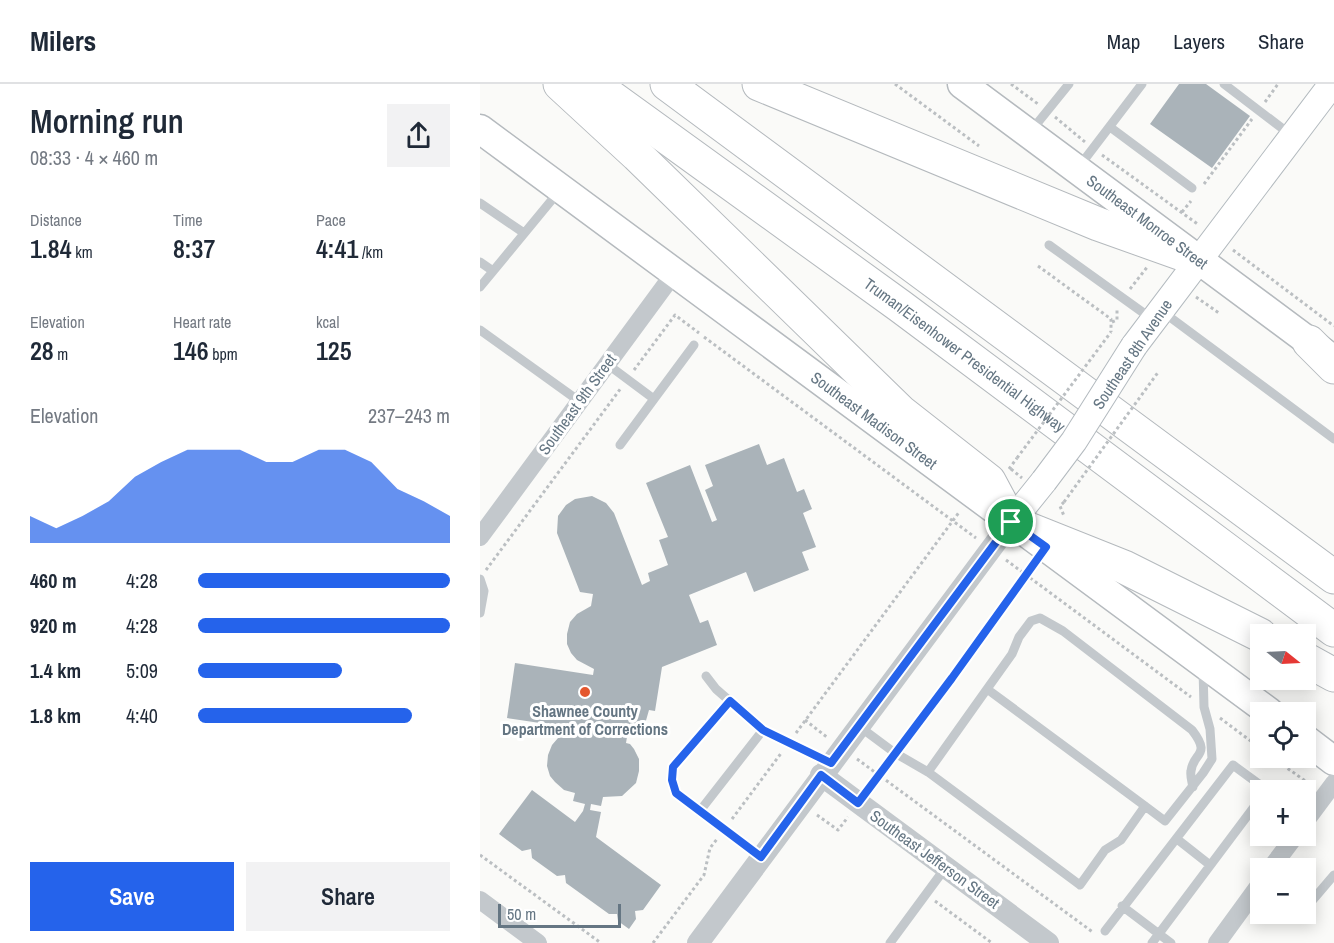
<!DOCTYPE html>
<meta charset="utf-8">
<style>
body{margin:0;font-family:"Archivo Narrow",sans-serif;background:#f2f2f3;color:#1f2937;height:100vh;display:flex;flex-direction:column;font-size:22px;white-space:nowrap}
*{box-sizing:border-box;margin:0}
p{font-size:20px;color:#747a83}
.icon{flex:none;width:33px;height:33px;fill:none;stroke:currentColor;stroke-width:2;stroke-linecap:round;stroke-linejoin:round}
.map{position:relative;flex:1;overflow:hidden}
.panel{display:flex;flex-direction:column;background:#fff;width:480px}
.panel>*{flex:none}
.needle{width:39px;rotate:108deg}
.controls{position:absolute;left:770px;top:540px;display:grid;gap:12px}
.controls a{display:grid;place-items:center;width:66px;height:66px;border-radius:0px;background:#fff;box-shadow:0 3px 15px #0003;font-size:30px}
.scale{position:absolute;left:18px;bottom:15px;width:123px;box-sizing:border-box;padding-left:6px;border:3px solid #657683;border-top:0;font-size:16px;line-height:21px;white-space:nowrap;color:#657683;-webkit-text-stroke:4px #fff;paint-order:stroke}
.pin{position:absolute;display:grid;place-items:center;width:51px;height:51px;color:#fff;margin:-26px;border:3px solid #fff;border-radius:50%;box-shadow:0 2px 6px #0007}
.round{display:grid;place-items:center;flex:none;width:63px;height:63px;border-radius:0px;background:#f2f2f3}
.headline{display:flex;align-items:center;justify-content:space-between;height:102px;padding:0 30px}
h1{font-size:33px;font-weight:600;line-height:45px}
.metrics{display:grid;grid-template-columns:repeat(3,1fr);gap:9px;height:102px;padding:6px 30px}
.metrics div{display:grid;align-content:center}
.metrics b{font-size:26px;font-weight:600}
.metrics small{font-size:16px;font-weight:400}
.metrics p{font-size:16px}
.chart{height:168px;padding:12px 30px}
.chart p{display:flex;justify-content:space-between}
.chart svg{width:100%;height:108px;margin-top:6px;fill:#2563eb;opacity:.7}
.primary-button{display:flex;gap:12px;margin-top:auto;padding:12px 30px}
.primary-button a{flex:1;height:69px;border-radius:0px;background:#2563eb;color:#fff;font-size:24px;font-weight:600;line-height:69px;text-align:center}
.primary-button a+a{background:#f2f2f3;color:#1f2937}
ul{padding:0 30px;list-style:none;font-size:20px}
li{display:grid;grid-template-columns:96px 72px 1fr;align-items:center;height:45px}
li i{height:15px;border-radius:8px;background:#2563eb}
header{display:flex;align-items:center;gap:36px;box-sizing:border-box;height:84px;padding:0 30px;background:#fff;border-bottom:2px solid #e0e1e3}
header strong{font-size:28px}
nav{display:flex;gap:33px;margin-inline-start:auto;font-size:21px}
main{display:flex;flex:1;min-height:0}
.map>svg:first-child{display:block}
.building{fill:#aab3b9}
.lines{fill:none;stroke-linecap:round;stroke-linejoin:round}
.secondary-casing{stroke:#b3babf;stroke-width:28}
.primary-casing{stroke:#b5babe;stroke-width:31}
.motorway-casing{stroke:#b4b9bd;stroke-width:35}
.path{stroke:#bbbfc2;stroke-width:3;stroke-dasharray:3 3;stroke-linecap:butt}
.service{stroke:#c3c8cc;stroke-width:9}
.minor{stroke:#c3c8cc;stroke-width:18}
.tertiary{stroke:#c3c8cc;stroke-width:22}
.secondary{stroke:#fff;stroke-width:26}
.primary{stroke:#fff;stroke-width:28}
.motorway{stroke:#fff;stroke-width:33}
.secondary-bridge-casing{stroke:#b3babf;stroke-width:28;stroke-linecap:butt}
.path-bridge{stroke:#bbbfc2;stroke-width:3;stroke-dasharray:3 3;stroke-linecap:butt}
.secondary-bridge{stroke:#fff;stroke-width:26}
.route-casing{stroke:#fff;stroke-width:12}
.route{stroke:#2563eb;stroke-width:8}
.poi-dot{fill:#e4572e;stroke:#fff;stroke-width:2}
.labels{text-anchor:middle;stroke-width:6;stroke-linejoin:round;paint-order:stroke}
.street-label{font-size:16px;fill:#657683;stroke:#fff}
.poi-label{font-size:16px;font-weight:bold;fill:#657683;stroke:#fff}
</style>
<header>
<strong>Milers</strong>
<nav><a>Map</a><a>Layers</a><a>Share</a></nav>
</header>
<main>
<section class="panel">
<div class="headline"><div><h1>Morning run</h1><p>08:33 · 4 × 460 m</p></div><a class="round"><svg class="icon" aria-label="share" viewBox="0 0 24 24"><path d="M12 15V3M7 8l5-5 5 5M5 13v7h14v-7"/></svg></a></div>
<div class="metrics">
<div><p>Distance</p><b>1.84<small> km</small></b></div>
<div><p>Time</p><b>8:37</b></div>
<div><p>Pace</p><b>4:41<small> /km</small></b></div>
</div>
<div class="metrics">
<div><p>Elevation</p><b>28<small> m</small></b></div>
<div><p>Heart rate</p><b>146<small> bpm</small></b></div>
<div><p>kcal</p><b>125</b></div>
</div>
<div class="chart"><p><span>Elevation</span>237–243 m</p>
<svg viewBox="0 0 160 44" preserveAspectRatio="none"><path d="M0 44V33L10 38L20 33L30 27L40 17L50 11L60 6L70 6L80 6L90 11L100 11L110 6L120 6L130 11L140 22L150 27L160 33V44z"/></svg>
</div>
<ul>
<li><b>460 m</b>4:28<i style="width:100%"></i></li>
<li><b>920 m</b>4:28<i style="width:100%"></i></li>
<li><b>1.4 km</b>5:09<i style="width:57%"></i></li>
<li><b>1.8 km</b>4:40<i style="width:85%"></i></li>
</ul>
<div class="primary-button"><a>Save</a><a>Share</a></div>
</section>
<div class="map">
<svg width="854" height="859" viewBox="0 0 854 859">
<rect width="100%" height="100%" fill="#fafaf8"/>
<path class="building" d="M699,0h27l44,32 -38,52 -62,-44z
M279,360l8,21 17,-7 13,34 7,-3 8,20 -9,4 13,34 -14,5 7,18 -55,22 -8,-20 -57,23 11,28 8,-3 9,25 -55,22 -7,44 -6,-1 -4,14 -7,8 -7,5h-4l-1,6 4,1 4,5 5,10v12l-3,12 -14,13 -19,1 -2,9 -10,-2 -1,6 11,2 -5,25 65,48 -18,25 -8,1 1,8 -7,10 -11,-8 -1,-7h-8l-43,-31 -1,-8 -8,1 -25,-18 -1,-9 -9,2 -23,-17 33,-44 43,32 8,-11 2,-7 -12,-3 2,-8 -11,-3 -9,-8 -5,-6 -3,-10 1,-11 4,-10 6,-7 8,-3 1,-8 -60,-9 8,-55 78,12 1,-6 -17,-9 -6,-7 -4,-9v-10l3,-12 7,-8 14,-8 2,-12 -13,-2 -23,-59 1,-17 8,-11 9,-6 17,-3 14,7 8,10 28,72 8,-4 -2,-8 20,-8 -9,-25 9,-3 -22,-54 44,-18 22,57 5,-2 -12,-30 8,-4 -8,-21z"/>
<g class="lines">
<g class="secondary-casing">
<path id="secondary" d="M654,262l198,-262
M531,438l33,-41"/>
</g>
<g class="primary-casing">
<g id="primary">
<path id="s1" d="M482,0l365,271"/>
<path id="s2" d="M0,45l789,583"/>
<path d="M825,655l29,22"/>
</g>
</g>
<g class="motorway-casing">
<g id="motorway">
<path d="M80,0l77,71 264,257 88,69 22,41 113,45 136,68"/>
<path id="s3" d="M113,0l307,222 434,324"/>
<path d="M187,0l667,493"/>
<path d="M279,0l339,140 101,36"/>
<path d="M829,258l25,25"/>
<path d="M825,575l29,16"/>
</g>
</g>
<path class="path" d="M415,0l84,62
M531,0l27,20
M785,18l13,-18
M575,33l30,25
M622,71l97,70
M724,100l48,-65
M702,128l9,-11
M753,166l101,76
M558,182l73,53v13
M650,205l18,-23
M716,213l23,16
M632,238l5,-2v-10
M224,253l272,201
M154,286l41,-55 24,18
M529,385l8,-11
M531,385l11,9
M584,418l-4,4 4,10
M526,476l185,137
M6,486l135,-182
M740,634l40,30
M325,636l23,18
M316,649l164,-222
M422,660l50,-66 81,-112
M793,674l38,27
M377,675l237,174
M390,704l19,-26
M337,731l21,15 10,-13
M252,735l50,-67
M0,771l121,88
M455,817l57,42
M173,859l51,-68 6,-27 7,-9"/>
<path class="service" d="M744,0l67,51
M630,43l82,61
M551,47l38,-47
M598,84l64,-84
M0,119l44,30
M569,161l103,74
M0,178l13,9
M0,203l80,-97
M683,228l171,127
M0,246l99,71
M127,280l47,35 40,-54
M140,361l34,-46
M0,495l4,12 -4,22
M226,592l10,13 47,41 68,33
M507,605l25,-35 7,-17 12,-16 9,-3 23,13 129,99c20,26 1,22 -1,41 -1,5 1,11 2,16
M250,617l-57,66c-2,14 0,22 10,32l78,58
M380,643l35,26 33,19
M665,722l-24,34 -16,10 -25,35 -152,-113 59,-83 158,117 20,15 38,-48 9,-14 -2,-30 -6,-22 -1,-38
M219,728l64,-82
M697,755l33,26
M642,822l49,37
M825,825l29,-34
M625,847l128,-166 34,25
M410,859l56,-76
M672,859l108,-144"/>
<path class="minor" d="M0,453l195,-265
M825,738l29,-39
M791,784l24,-32
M0,816l58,43
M737,859l43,-59"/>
<path class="tertiary" d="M341,691l227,168
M218,859l313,-421"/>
<use href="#secondary" class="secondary"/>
<use href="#primary" class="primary"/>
<use href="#motorway" class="motorway"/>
<g class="secondary-bridge-casing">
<path id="secondary-bridge" d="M564,397l30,-40 60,-95"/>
</g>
<path class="path-bridge" d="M537,374l94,-126
M584,418l95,-131"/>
<use href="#secondary-bridge" class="secondary-bridge"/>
</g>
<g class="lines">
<g class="route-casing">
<path id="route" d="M531,438l35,25 -94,131 -94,125 -37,-28 -60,82 -85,-64 -4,-13 1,-13 57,-66 33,29 68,33z"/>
</g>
<use href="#route" class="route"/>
</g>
<circle class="poi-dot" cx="105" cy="608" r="6"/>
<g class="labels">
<g class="street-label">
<text dy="6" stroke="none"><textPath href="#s1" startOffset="231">Southeast Monroe Street</textPath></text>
<text transform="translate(652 270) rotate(-56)" y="6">Southeast 8th Avenue</text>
<text dy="6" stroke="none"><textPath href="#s3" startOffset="460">Truman/Eisenhower Presidential Highway</textPath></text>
<text transform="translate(97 320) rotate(-54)" y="6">Southeast 9th Street</text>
<text dy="6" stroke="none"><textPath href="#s2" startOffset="490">Southeast Madison Street</textPath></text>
<text transform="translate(455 775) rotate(36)" y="6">Southeast Jefferson Street</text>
</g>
<g class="poi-label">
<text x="105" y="633">Shawnee County<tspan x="105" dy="18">Department of Corrections</tspan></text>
</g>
</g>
</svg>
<div class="controls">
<a><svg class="needle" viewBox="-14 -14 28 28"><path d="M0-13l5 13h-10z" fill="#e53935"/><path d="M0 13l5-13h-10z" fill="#747a83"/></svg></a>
<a><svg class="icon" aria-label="locate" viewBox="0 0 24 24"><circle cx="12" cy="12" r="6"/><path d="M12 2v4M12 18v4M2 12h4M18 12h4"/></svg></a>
<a>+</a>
<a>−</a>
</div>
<div class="scale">50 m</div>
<div class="pin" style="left:531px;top:438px;background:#1e9e55"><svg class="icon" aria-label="arrive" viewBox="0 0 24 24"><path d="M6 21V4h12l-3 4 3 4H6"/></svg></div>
</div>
</main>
